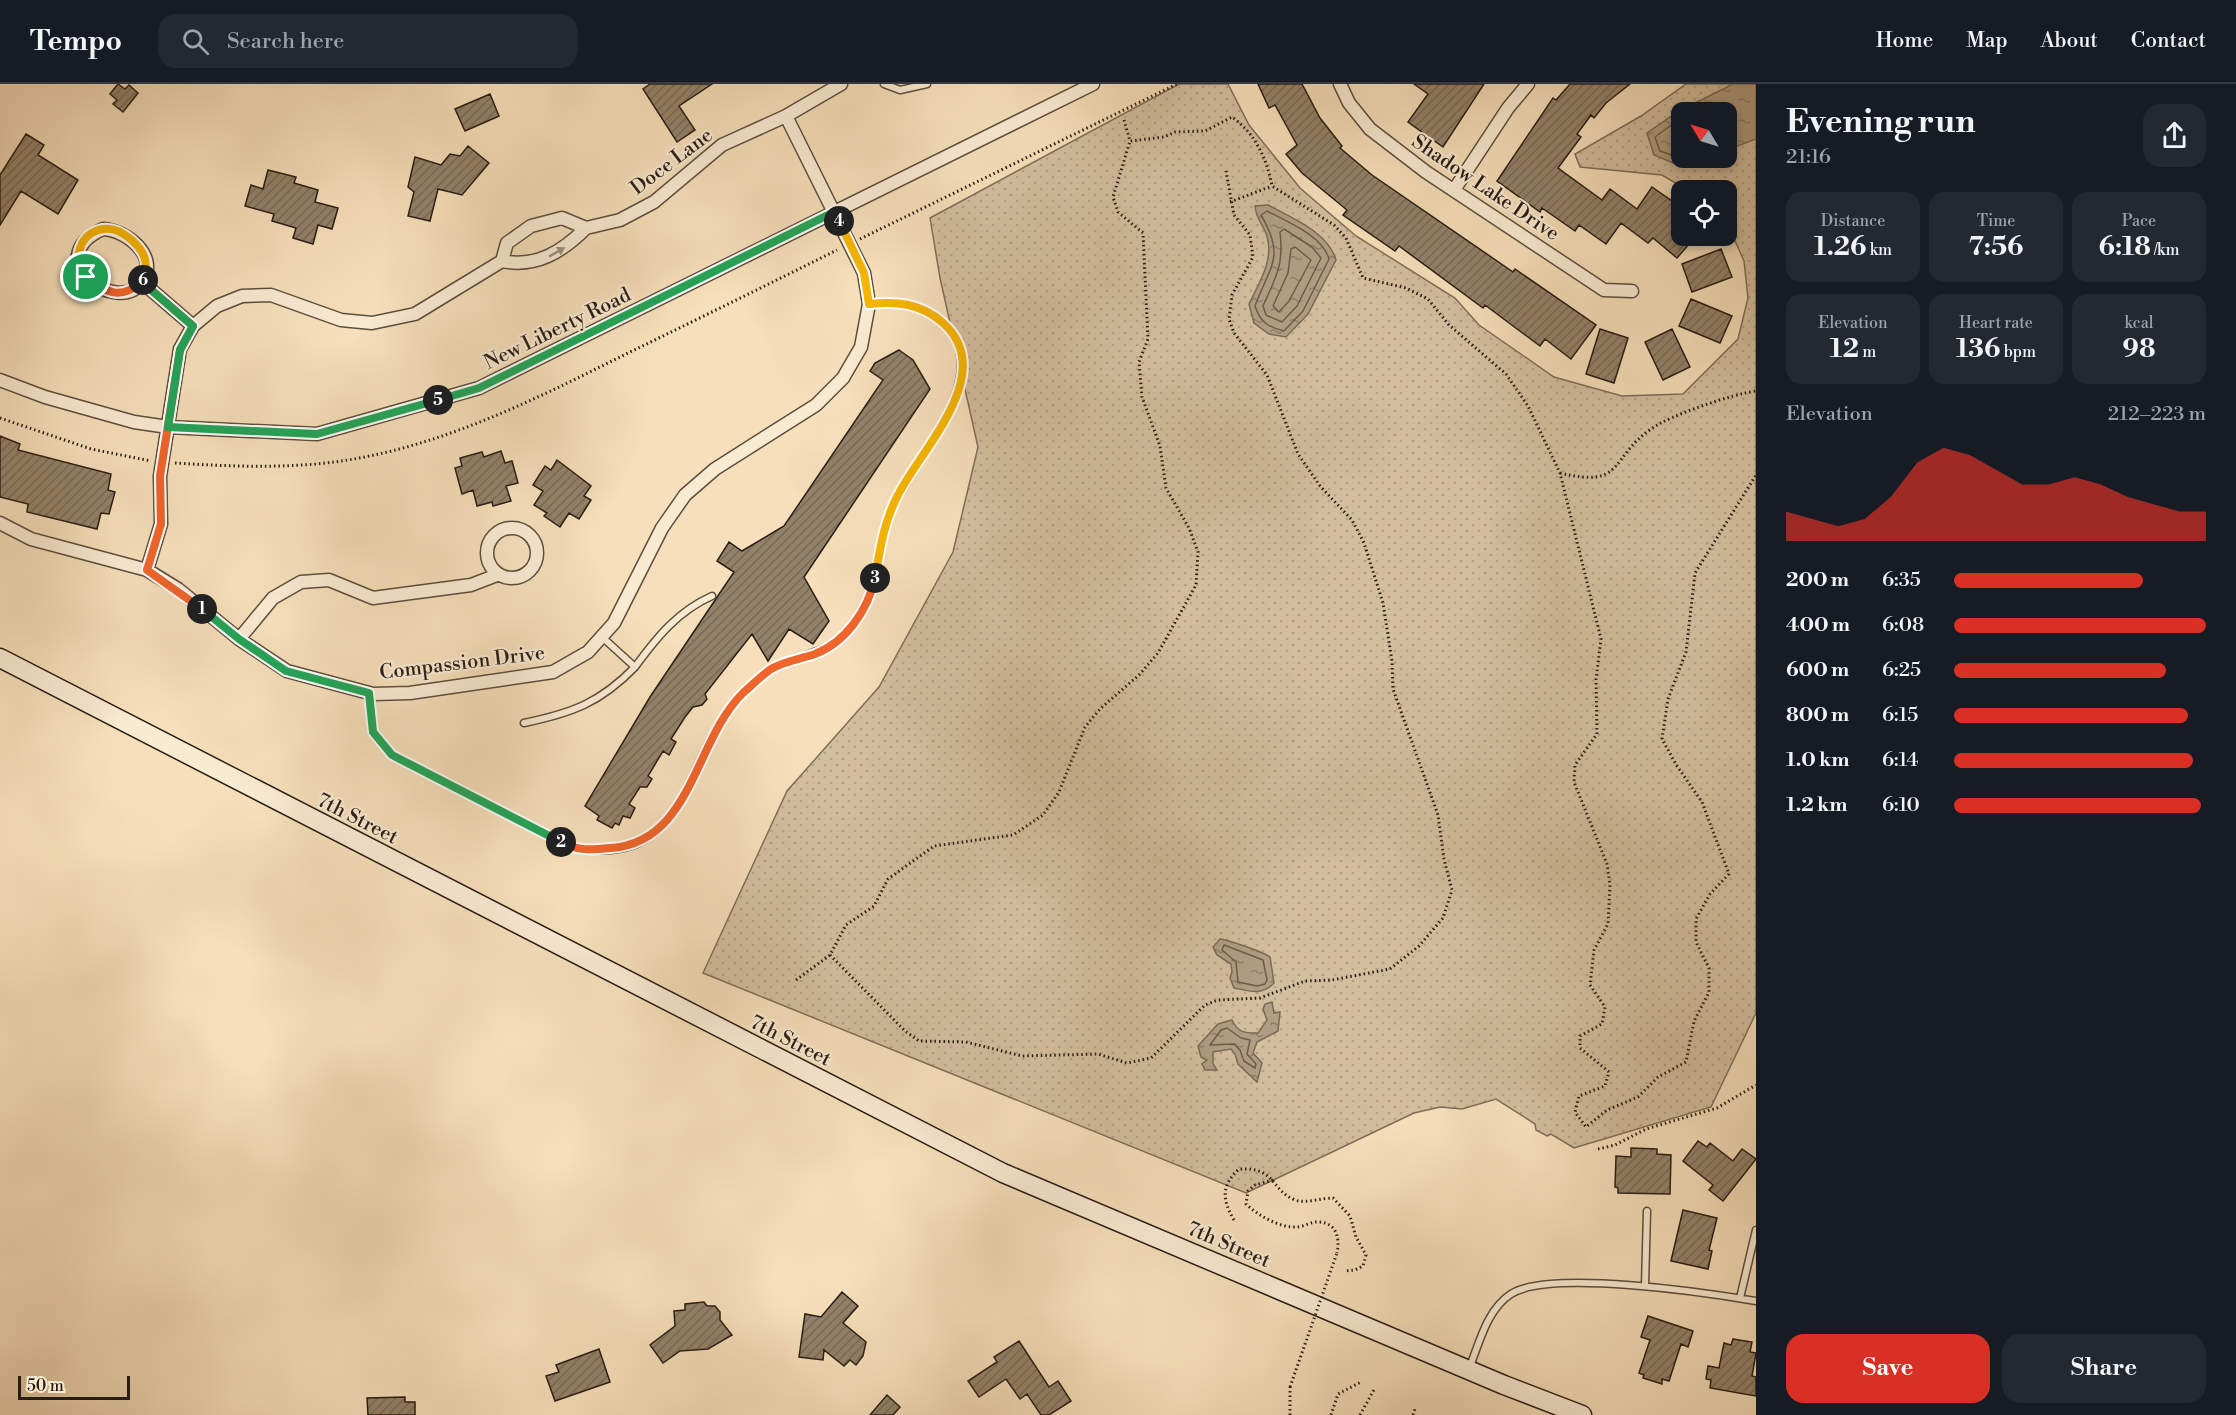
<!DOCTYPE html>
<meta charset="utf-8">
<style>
body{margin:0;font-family:"Libre Bodoni",serif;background:#242831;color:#f1f3f6;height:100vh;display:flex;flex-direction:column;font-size:22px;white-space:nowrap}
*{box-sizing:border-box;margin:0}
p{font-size:20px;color:#9ea1a6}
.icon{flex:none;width:33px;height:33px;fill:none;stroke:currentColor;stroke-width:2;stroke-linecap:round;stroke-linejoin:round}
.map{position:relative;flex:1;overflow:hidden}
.panel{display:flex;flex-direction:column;background:#171b24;width:480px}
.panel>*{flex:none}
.needle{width:39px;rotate:308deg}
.buttons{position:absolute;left:1671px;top:18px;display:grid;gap:12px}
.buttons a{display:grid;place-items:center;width:66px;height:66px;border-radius:12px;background:#171b24;box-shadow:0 3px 9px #0003;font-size:30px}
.scale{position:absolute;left:18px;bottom:15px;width:112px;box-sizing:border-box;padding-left:6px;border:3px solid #281d14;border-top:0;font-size:16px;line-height:21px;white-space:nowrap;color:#281d14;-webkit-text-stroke:4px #f9ead2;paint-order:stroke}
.pin{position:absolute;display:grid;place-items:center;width:51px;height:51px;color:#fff;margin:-26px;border:3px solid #fff;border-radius:50%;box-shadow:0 2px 6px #0007}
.km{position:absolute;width:30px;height:30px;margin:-15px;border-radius:50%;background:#222;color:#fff;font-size:16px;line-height:30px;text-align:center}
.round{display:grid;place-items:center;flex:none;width:63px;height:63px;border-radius:18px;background:#242831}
.overview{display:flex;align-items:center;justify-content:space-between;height:102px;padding:0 30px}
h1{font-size:33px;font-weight:800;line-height:45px}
.figures{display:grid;grid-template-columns:repeat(3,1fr);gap:9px;height:102px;padding:6px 30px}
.figures div{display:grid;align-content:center;border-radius:15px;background:#242831;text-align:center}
.figures b{font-size:26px;font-weight:800}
.figures small{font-size:16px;font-weight:400}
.figures p{font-size:16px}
.chart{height:168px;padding:12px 30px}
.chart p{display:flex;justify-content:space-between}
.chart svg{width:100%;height:108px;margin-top:6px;fill:#d93025;opacity:.7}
.primary-button{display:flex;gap:12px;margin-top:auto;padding:12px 30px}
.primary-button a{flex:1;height:69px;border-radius:18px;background:#d93025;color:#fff;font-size:24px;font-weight:800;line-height:69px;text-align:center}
.primary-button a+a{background:#242831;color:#f1f3f6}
ul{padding:0 30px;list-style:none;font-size:20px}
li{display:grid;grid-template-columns:96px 72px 1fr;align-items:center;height:45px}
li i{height:15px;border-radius:8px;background:#d93025}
header{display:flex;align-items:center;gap:36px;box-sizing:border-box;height:84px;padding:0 30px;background:#171b24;border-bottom:2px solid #363941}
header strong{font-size:28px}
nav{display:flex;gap:33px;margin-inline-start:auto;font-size:21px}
.search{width:420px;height:54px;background:#242831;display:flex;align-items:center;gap:15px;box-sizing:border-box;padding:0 21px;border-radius:18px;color:#9ea1a6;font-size:22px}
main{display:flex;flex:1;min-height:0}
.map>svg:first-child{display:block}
.grass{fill:url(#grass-dots);stroke:#7e6e59;stroke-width:1.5;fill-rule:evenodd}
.water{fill:url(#water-ripples);stroke:#7a6a56;stroke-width:1.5}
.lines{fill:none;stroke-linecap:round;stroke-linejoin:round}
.shore{stroke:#6c5d4b;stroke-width:1.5}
.building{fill:url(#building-hatch);stroke:#281d14;stroke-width:1.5}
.lane-casing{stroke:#5c4e3e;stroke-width:9}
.street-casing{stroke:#5c4e3e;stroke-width:15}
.secondary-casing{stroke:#281d14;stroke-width:21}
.path{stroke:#281d14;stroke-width:3;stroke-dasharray:1.5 3;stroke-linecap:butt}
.lane{stroke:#f9ead2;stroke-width:6}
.street{stroke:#f9ead2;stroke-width:12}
.secondary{stroke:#f9ead2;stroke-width:18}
.path-bridge{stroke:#281d14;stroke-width:3;stroke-dasharray:1.5 3;stroke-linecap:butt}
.oneway{fill:#9b8e7c}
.split-1-casing{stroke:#fff;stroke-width:12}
.split-2-casing{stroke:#fff;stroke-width:12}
.split-3-casing{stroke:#fff;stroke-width:12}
.split-4-casing{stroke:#fff;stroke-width:12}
.split-5-casing{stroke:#fff;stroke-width:12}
.split-6-casing{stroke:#fff;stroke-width:12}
.split-7-casing{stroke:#fff;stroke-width:12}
.split-1{stroke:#f0652b;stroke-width:8}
.split-2{stroke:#22a559;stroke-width:8}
.split-3{stroke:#f0652b;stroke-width:8}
.split-4{stroke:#f5b400;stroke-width:8}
.split-5{stroke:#22a559;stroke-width:8}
.split-6{stroke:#22a559;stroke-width:8}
.split-7{stroke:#f5b400;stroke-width:8}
.labels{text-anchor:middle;stroke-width:4.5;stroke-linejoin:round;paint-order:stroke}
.street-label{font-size:20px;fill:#281d14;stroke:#f9ead2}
</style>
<header>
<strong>Tempo</strong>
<div class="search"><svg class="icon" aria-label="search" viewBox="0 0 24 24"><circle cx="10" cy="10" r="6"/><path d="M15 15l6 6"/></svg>Search here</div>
<nav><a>Home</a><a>Map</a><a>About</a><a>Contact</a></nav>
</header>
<main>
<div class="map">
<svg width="1756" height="1331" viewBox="0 0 1756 1331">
<defs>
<pattern id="grass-dots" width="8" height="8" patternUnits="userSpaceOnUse" patternTransform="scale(1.5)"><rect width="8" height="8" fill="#d3be9e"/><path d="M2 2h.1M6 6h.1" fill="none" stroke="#b5a387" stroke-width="1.8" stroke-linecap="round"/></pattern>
<pattern id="water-ripples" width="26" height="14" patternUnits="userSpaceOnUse" patternTransform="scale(1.5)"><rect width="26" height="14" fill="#b09d82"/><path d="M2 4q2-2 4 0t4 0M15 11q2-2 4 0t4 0" fill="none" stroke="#8f7f69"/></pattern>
<pattern id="building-hatch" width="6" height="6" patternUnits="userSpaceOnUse" patternTransform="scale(1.5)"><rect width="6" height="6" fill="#93826a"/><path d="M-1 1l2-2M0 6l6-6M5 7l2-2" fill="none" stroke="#786a56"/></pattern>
</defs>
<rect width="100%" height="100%" fill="#f6dfba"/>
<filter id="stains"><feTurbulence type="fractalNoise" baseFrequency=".00333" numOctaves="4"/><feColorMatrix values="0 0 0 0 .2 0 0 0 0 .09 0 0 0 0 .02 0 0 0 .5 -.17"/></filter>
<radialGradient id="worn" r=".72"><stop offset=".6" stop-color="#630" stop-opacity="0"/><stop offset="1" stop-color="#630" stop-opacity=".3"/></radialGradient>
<path class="grass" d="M1179,0h49l21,41 51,63 56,48 99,62 24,27 75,52 68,19 61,-2 55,-55 10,-41 -4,-37 -17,-38 -1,-33h-39l-25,-15 -82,-8 -5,-13 66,-38 45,-32h70v929l-45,94 -137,41 -23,-14 -4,2 -11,-6 -1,-6 -39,-25 -34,10 -22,-2 -26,6 -168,80 -543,-220 84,-182 92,-104 74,-135 25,-105 -38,-169 -10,-60zM1682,28h44v46h-44z"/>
<path class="water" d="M1733,0h23v55l-29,11 -1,-38h-44v46h19l-28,5 -19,-8 -7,-22 32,-22z
M1268,121c24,13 60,27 68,55l-28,54 -22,23 -17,-3 -15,-11 -5,-19c10,-21 25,-43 18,-68 -4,-12 -11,-17 -12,-30z
M1220,855c8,1 44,13 50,18l4,26c-12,13 -25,8 -40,5l-4,-10 2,-6 -1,-8 -14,-9 -4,-8z
M1272,918l2,11 6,-1 -2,19 -21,11 -4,11 9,10 -5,19 -19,-18 -3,-10 -4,-5 -18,3v12l4,6h-12l-3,-6 5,-4 -6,-3 -3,-11 20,-22 14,-4c6,13 13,13 26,13l9,-13 -4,-11 2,-5z"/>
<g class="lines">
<path class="shore" d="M1682,33l-27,20 5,14 14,5 8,-1
M1267,127c19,10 56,25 62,48l-26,52 -19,20c-16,-4 -24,-9 -29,-25 15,-41 31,-48 6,-91z
M1284,145l28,18 9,11 -24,48 -15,16 -16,-7 -3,-9c13,-29 21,-41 17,-74z
M1295,163l16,13 -22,41 -10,11 -6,-6 15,-33 3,-24z
M1224,861l39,15 4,20 -2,4 -8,2 -19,-4 -2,-20 -14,-12z
M1227,944l14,10 9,2 -3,14 9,10 -1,4 -11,-7 -4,-11 -6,-6 -24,1 11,-15z"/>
</g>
<path class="building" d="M118,0l7,5 4,-4 9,8 -15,19 -10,-8 4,-4 -7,-6z
M650,0h62l-33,22 16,24 -18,12 -34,-53z
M1258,0h44l18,34 22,28 -2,2 32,27 141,97 2,-3 81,56 -25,34 -26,-20 -5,7 -55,-41 -2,3 -84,-62 -4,5 -52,-36 4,-5 -45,-37 -16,-19 11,-9 -22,-40 -6,3z
M1414,0h70l-41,63 -35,-25 20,-28z
M1570,0h60l-24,19 -12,15 -3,-3 -14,19 4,3 -23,31 44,32 8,-11 27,20 15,-22 30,21v28h14l-19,22 -24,-20 -5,5 -27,-20 -15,21 -27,-19 -4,6 -33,-23 -2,4 -43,-31 56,-83 3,2z
M490,10l9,22 -34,15 -10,-22z
M26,50l18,11 -6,10 40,25 -20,34 -37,-23 -21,34v-50z
M468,62l21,17 -27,32 -24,-6 -8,32 -22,-5 6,-24 -6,-5 7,-30 26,8 9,-11 10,2z
M268,86l28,7 -2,6 24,7 -3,12 23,6 -6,21 -14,-4 -5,19 -20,-6 3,-10 -24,-7 2,-7 -29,-8 6,-21 12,4z
M1721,165l11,28 -40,15 -10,-28z
M1691,215l41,17 -12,27 -41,-17z
M1600,245l28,9 -14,45 -28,-9z
M1672,245l18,38 -27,13 -18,-38z
M899,266l14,10 17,29 -126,188 25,44 -16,23 -24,-15 -21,32 -16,-27 -47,60 2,5 -5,6 -9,2 -8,10 -14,22 5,3 -7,13 -6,-4 -15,25 4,3 -5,8h-7l-11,17 6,4 -5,10 -7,-2 -4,9 -4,-2 -3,5 -15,-8 2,-4 -14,-10 65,-109 84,-125 -17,-11 12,-19 13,9 42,-25 99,-146 -13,-9 5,-8z
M0,352l20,8 -2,6 93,24 -3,16 7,2 -6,22 -8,-1 -4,16 -70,-17 1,-8 -28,-7z
M501,367l4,12 7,-2 6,22 -12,3 5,15 -18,5 -1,-4 -15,4 -4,-16 -11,4 -7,-26 7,-2 -2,-8 22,-6 2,5z
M557,376l34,26 -7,10 7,4 -12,19 -10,-6 -9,14 -16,-11 3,-3 -13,-8 9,-14 -10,-6 12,-19 6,4z
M1698,1057l9,6 3,-4 23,18 9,-12 14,10 -33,42 -14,-11 4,-5 -30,-24z
M1631,1064l26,1v5l14,1 -1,39 -52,-1v-5l-3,-1 1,-31 15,1z
M1683,1126l34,8 -8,32 3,1 -4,18 -37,-8z
M842,1208l16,14 -15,17 23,19 -3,14 -7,9 -6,-5 -6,6 -20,-16 -1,10 -24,-3 6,-43 16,3z
M704,1218l3,4h8l5,6v8l12,15 -24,14 -28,2 -17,12 -13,-18 25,-19 -1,-15 11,-1v-6z
M1648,1232l45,15 -5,16 -7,-3 -12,37 -7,-2v5l-19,-6 1,-3 -5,-2 11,-33 -9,-3z
M1733,1255l19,3 -2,10 6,1 -4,23 4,1v19l-46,-8 1,-8 -5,-1 2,-13 11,2 5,-25 7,2z
M1019,1257l30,46 9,-6 13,20 -22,14h-8l-14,-21 -7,5 -14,-20 -27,18 -11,-16 29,-19 -3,-5z
M599,1265l11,33 -55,19 -9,-25 13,-4 -3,-7z
M887,1311l13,12 -7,8h-23z
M405,1313v5h10v13h-47l-1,-17z"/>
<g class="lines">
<g class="lane-casing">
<path id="lane" d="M884,0l16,6 27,-6
M635,583c22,-30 43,-56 77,-71
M369,609l4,39 19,23 178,91c117,28 111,-84 166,-145 10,-12 24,-25 38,-33 26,-14 54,-14 75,-39 31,-35 23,-74 40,-114 21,-51 112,-143 52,-193 -21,-19 -45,-21 -72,-18
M524,639c48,-10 76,-20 111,-56l-33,-30
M1645,1202l2,-75
M1740,1214l16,-68
M1469,1285c10,-25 18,-60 42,-75 38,-25 197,-1 245,7"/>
</g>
<g class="street-casing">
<path id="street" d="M1340,0l9,19 21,26 56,43 178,118 28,1
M1454,106l54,-82 20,-24
M586,144l34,-8 34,-18 68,-57 64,-29 55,-32
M103,145c23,1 57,27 39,53 -25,35 -104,-24 -39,-53z
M142,198l51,44
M0,296l45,17 89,25 34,5 149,7 162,-46 614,-304
M0,439l31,16 116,31 31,19 61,50 48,32 86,23 37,-1 143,-21 35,-20 26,-29 48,-95 23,-33 30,-26 101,-64 27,-27 18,-31 8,-43 -5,-31 -78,-157
M487 469a25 25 0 1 1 50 0a25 25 0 1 1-50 0Z
M147,486l14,-46 -1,-48 20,-127 13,-23 24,-20 25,-10 29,-1 70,25 31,3 43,-9 87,-53 5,-18 24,-17 31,-8 24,10c-24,24 -50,40 -84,33
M239,555l34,-41 28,-16 28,-2 44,18 98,-13 26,-10"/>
</g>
<g class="secondary-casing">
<path id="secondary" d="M0,574l1003,515 501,212 78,30"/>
</g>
<path class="path" d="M1124,36l6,21 34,-4 11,-5 30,-1 27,-14c23,16 35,42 40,69l62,39 12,13 17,40 43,10 22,11 21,26 57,49 22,32 32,67 41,166 -5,40 1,55 -22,31 -1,17 33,82 3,21 -2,39 -14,26 -4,35 15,22 -3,17 -22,12v12l29,24 -4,14 -26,10 -4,16 11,15 21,-17 31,-13 20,-20 28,-15 8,-41 15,-29v-24l-13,-26v-23l14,-25 19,-20 -27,-72 -25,-36 -15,-27 6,-40 18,-47 9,-79 61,-98
M1230,118l42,-16
M860,155l317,-155
M0,334l91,31 60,12
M175,379c47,3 94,5 141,1 111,-10 212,-61 310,-110 70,-34 141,-69 211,-104
M1560,389c65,16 49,-15 91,-44 19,-14 82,-35 105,-38
M830,871l75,76 14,10 47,1 56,14 76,-2 29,9 24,-5 54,-53 13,-5 42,-2 45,-17 27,-1 58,-11 29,-23 24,-28 9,-28 -8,-31 -6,-44 -45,-126 -1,-28 -9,-58 -19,-60 -12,-23 -32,-34 -22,-32 -31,-79 -33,-42 -5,-14 3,-24 21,-38 -3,-22 -16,-20 -8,-44
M796,896l34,-25 16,-30 28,-19 14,-27 46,-33 79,-11 30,-20 16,-23 26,-65 15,-18 39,-34 19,-22 38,-68 2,-33 -9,-24 -23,-40 -6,-42 -18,-49 -3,-35 9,-23 -5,-106 -25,-21 -5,-15 17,-56
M1598,1065l17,-4 31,-16 71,-21 39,-23
M1273,1096l-18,5 -7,6 -2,13c11,11 34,24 50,23 8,0 16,-6 23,-5 18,1 21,17 18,31
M1234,1136c-12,-21 -13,-34 5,-51 38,-2 31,21 56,31 11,4 26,-2 38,-2l17,18 6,21 10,18 -3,11 -8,4 -11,1
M1290,1331v-28
M1331,1331l7,-21 23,-12
M1360,1331l15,-27
M1413,1331l2,-6"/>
<use href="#lane" class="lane"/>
<use href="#street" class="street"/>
<use href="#secondary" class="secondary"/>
<path class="path-bridge" d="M1290,1303l47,-134"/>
</g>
<defs><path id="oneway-solid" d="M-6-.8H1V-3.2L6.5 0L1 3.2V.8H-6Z" transform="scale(1.5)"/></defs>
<use class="oneway" href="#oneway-solid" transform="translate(557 168) rotate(-30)"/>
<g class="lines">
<g class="split-1-casing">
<path id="split-1" d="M86,193c21,15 33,24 56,5l51,44 -13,24 -20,126 1,48 -14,46 55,39"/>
</g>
<g class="split-2-casing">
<path id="split-2" d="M202,525l37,30 47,32 83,22 4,39 19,23 169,87"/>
</g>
<g class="split-3-casing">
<path id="split-3" d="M561,758c17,9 30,8 49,6 82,-5 84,-107 133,-155 9,-8 18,-17 28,-24 13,-8 30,-10 44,-15 31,-12 53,-44 60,-76"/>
</g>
<g class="split-4-casing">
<path id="split-4" d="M839,137l25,52 5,31c27,-3 51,-1 73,18 58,50 -21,127 -44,173 -14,26 -18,54 -23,83"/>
</g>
<g class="split-5-casing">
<path id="split-5" d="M438,316l41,-12 355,-176 5,9"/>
</g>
<g class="split-6-casing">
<path id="split-6" d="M143,196l-1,2 51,44 -13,24 -12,77 149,7 121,-34"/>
</g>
<g class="split-7-casing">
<path id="split-7" d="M86,193c-14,-18 -7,-44 17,-48 18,-3 43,19 43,37 0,4 -2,9 -3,14"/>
</g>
<use href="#split-1" class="split-1"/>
<use href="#split-2" class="split-2"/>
<use href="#split-3" class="split-3"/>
<use href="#split-4" class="split-4"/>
<use href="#split-5" class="split-5"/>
<use href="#split-6" class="split-6"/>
<use href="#split-7" class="split-7"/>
</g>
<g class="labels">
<g class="street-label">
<text transform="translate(671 77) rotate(-37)" y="7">Doce Lane</text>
<text transform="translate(1486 103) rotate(34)" y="7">Shadow Lake Drive</text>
<text transform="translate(557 244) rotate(-26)" y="7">New Liberty Road</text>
<text transform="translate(462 578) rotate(-7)" y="7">Compassion Drive</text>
<text transform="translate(358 734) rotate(27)" y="7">7th Street</text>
<text transform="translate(791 956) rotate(27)" y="7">7th Street</text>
<text transform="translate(1229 1160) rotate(23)" y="7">7th Street</text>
</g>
</g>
<rect width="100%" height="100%" filter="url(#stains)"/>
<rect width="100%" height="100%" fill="url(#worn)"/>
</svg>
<div class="buttons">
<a><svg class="needle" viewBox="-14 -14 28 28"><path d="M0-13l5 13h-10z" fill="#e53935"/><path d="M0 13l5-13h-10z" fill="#9ea1a6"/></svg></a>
<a><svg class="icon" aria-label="locate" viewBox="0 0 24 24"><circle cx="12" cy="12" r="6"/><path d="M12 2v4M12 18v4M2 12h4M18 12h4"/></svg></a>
</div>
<div class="scale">50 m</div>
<div class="pin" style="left:86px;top:193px;background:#1e9e55"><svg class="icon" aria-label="arrive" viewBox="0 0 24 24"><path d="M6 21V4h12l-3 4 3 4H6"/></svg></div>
<b class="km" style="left:202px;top:525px">1</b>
<b class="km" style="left:561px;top:758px">2</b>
<b class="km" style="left:875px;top:494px">3</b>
<b class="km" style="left:839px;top:137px">4</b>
<b class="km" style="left:438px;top:316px">5</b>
<b class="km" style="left:143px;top:196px">6</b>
</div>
<section class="panel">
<div class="overview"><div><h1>Evening run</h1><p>21:16</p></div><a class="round"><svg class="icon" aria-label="share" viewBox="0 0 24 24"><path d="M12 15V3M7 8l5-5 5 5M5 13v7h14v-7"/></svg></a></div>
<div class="figures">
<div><p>Distance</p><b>1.26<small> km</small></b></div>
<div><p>Time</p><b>7:56</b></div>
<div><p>Pace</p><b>6:18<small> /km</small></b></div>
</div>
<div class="figures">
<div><p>Elevation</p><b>12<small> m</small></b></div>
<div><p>Heart rate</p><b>136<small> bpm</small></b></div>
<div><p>kcal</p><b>98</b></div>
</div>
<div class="chart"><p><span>Elevation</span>212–223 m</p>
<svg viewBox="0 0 160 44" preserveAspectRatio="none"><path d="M0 44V32L10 35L20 38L30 35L40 26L50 12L60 6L70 9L80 15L90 21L100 21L110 18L120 21L130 26L140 29L150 32L160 32V44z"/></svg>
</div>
<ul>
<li><b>200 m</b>6:35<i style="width:75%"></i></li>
<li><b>400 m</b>6:08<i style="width:100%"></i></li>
<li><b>600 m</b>6:25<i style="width:84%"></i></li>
<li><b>800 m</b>6:15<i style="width:93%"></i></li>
<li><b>1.0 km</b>6:14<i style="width:95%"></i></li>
<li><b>1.2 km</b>6:10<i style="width:98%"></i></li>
</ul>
<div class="primary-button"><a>Save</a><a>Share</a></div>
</section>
</main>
